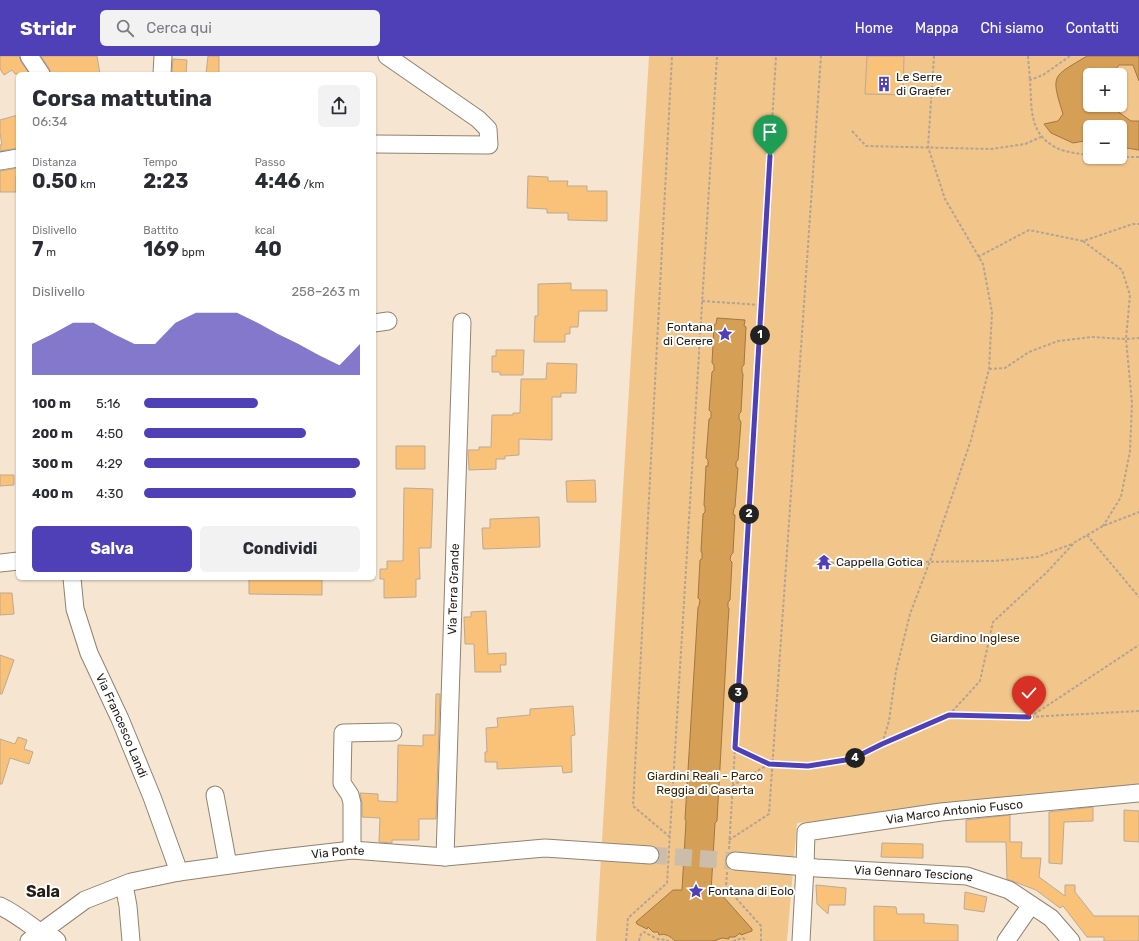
<!DOCTYPE html>
<html lang="it">
<meta charset="utf-8">
<style>
body{margin:0;font-family:Rubik,sans-serif;background:#f2f2f3;color:#2b2b33;height:100vh;display:flex;flex-direction:column;font-size:15px;white-space:nowrap}
*{box-sizing:border-box;margin:0}
p{font-size:13px;color:#7c7c81}
.icon{flex:none;width:22px;height:22px;fill:none;stroke:currentColor;stroke-width:2;stroke-linecap:round;stroke-linejoin:round}
.map{position:relative;flex:1;overflow:hidden}
.sheet{position:absolute;left:16px;top:16px;width:360px;height:508px;display:flex;flex-direction:column;background:#fff;border-radius:6px;box-shadow:0 1px 3px #0004}
.sheet>*{flex:none}
.controls{position:absolute;left:1083px;top:12px;display:grid;gap:8px}
.controls a{display:grid;place-items:center;width:44px;height:44px;border-radius:6px;background:#fff;box-shadow:0 1px 3px #0004;font-size:20px}
.pin{position:absolute;display:grid;place-items:center;width:34px;height:34px;color:#fff;margin:-41px -17px;border-radius:50% 50% 50% 0;rotate:-45deg;box-shadow:0 0 4px #0007}
.pin .icon{rotate:45deg}
.km{position:absolute;width:20px;height:20px;margin:-10px;border-radius:50%;background:#222;color:#fff;font-size:11px;line-height:20px;text-align:center}
.round{display:grid;place-items:center;flex:none;width:42px;height:42px;border-radius:6px;background:#f2f2f3}
.head{display:flex;align-items:center;justify-content:space-between;height:68px;padding:0 16px}
h1{font-size:22px;font-weight:700;line-height:30px}
.metrics{display:grid;grid-template-columns:repeat(3,1fr);gap:6px;height:68px;padding:4px 16px}
.metrics div{display:grid;align-content:center}
.metrics b{font-size:20px;font-weight:700}
.metrics small{font-size:11px;font-weight:400}
.metrics p{font-size:11px}
.chart{height:112px;padding:8px 16px}
.chart p{display:flex;justify-content:space-between}
.chart svg{width:100%;height:72px;margin-top:4px;fill:#5040b7;opacity:.7}
.cta{display:flex;gap:8px;margin-top:auto;padding:8px 16px}
.cta a{flex:1;height:46px;border-radius:6px;background:#5040b7;color:#fff;font-size:16px;font-weight:700;line-height:46px;text-align:center}
.cta a+a{background:#f2f2f3;color:#2b2b33}
ul{padding:0 16px;list-style:none;font-size:13px}
li{display:grid;grid-template-columns:64px 48px 1fr;align-items:center;height:30px}
li i{height:10px;border-radius:5px;background:#5040b7}
header{display:flex;align-items:center;gap:24px;box-sizing:border-box;height:56px;padding:0 20px;background:#5040b7;color:#fff}
header strong{font-size:19px}
nav{display:flex;gap:22px;margin-inline-start:auto;font-size:14px}
.search{width:280px;height:36px;background:#f2f2f3;display:flex;align-items:center;gap:10px;box-sizing:border-box;padding:0 14px;border-radius:6px;color:#7c7c81;font-size:15px}
.map>svg:first-child{display:block}
.green{fill:#f2c58b;fill-rule:evenodd}
.water{fill:#d59f55;stroke:#a07842}
.building{fill:#fac278;stroke:#baaa96}
.lines{fill:none;stroke-linecap:round;stroke-linejoin:round}
.minor-tunnel{stroke:#ccbdab;stroke-width:17;stroke-dasharray:17 8;stroke-linecap:butt}
.minor-casing{stroke:#928270;stroke-width:19}
.path{stroke:#b1a493;stroke-width:2;stroke-dasharray:3 2;stroke-linecap:butt}
.minor{stroke:#fff;stroke-width:17}
.route-casing{stroke:#fff;stroke-width:8}
.route{stroke:#5040b7;stroke-width:5}
.labels{text-anchor:middle;stroke-width:4;stroke-linejoin:round;paint-order:stroke}
.poi-label{font-size:12px;fill:#231d16;stroke:#fff;text-anchor:start}
.street-label{font-size:12px;fill:#231d16;stroke:#fff}
.park-label{font-size:12px;fill:#3b2503;stroke:#fff}
.district-label{font-size:16px;font-weight:bold;fill:#231d16;stroke:#fff}
</style>
<header>
<strong>Stridr</strong>
<div class="search"><svg class="icon" aria-label="search" viewBox="0 0 24 24"><circle cx="10" cy="10" r="6"/><path d="M15 15l6 6"/></svg>Cerca qui</div>
<nav><a>Home</a><a>Mappa</a><a>Chi siamo</a><a>Contatti</a></nav>
</header>
<div class="map">
<svg width="1139" height="885" viewBox="0 0 1139 885">
<rect width="100%" height="100%" fill="#f6e5d0"/>
<path class="green" d="M649,0h490v734l-342,33 -10,118h-191zM1090,19h30v30h-30zM1090,71h30v30h-30z"/>
<path class="water" d="M1087,0h52v25l-6,-16h-14l-8,10h-21v30h24l3,6 14,10h8v29l-19,-3v-20h-30v13l-17,3 -22,-10 -7,-9 14,-3 5,-7c-13,-41 -10,-37 24,-58z
M717,262l28,2 -1,6 2,1 -2,38 -2,2v5l1,2 -2,38 -2,2v5l2,3 -3,38 -2,2v5l2,1 -3,39 -1,1 -1,6 2,1 -2,38 -2,2 -1,5 2,2 -2,38 -2,2v5l1,2 -1,14 -11,198 -2,2 -4,69 9,1 32,36v2l-11,4 -1,-2 -5,4h-6v2l-7,-1 -8,3h-39c-5,-5 -10,-8 -16,-6l-1,-3h-5l-5,-5 -1,2 -10,-5 -1,-2 37,-32h9l4,-69 -1,-2 13,-212 1,-1 1,-6 -2,-2 2,-38 2,-1v-6l-1,-2 2,-37 2,-2v-5l-1,-2 2,-39h2v-6l-2,-2 3,-39 2,-1v-6l-2,-2 3,-38 2,-2v-5l-2,-2 2,-38 2,-1z"/>
<path class="building" d="M0,0h19l2,6 8,11 -14,1 -3,-4 -8,5 -4,-6z
M41,0h56l3,18h-49l-2,-6z
M208,0h11v18h-13z
M867,0h37l-1,39 -38,-1z
M173,3l14,1 -1,14h-14z
M18,59v33l-18,3v-6h2l-2,-12v-13z
M18,112v7l-2,1v16h-16v-21z
M528,120l20,1v4h20l-1,5h20v5h20v30l-39,-1v-7h-21v-4l-20,-1z
M571,227v7h36v21h-28l-1,16h-8v7h-5v8h-31l1,-26h3v-32z
M496,294h28l-1,25h-23v-3h-8v-16h4z
M547,307l30,1 -1,29h-15v4h-9v43l-33,-1v16l-14,1v3h-9v10l-27,1 -1,-20h11v-3h12l1,-32h21v-2h7l1,-34h25z
M396,390h29v23h-29z
M0,419h14v10l-14,1z
M595,424l1,22h-29l-1,-21z
M404,432l29,1 -2,59h-12l1,31h-4v18l-32,1v-19h-4v-10h7v-8h16z
M539,461l1,30 -57,2 -1,-21h8v-9z
M249,522h73v17l-73,-1z
M0,537h12l2,21 -14,1z
M486,555l2,43 18,-1v12h-6l1,7h-26l-1,-28h-9l-1,-27h7v-5z
M0,599l14,5 -12,34h-2z
M436,638h4l-4,125h-17v21h-27v3l-13,-1 1,-24 -18,-1v-14l-2,-10 18,1v7l19,1 1,-57 25,1v-11h12z
M573,650l2,29 -4,1 1,36 -9,1 -1,-7 -65,3v-7h-12v-10h2l-1,-24 12,-1 -1,-9 33,-3v-6z
M18,681l9,3 -3,9 9,3 -4,12 -19,-6 -8,26h-2v-45l15,5z
M1093,751v14l-29,1 -2,42 -13,-1v-51z
M1124,754l15,1v31l-15,-1z
M1010,759v27h12l-1,16h20l-2,19 26,19v-11h10v7l19,24h45v25h-35v-4h-17l-24,-31 -3,2 -24,-18 -29,-11 -1,-37h-40v-22z
M882,787l41,1v14l-42,-1z
M816,829l30,3 -1,17h-16l-1,9 -11,-10z
M965,836l22,5 -3,15 -20,-3z
M874,850l22,1 1,7h27v9l34,2v16h-84z"/>
<g class="lines">
<path class="minor-tunnel" d="M650,799l85,6"/>
<g class="minor-casing">
<g id="minor">
<path d="M29,0l12,18"/>
<path d="M162,18l1,-18"/>
<path d="M374,88l115,1 -1,-16 -10,-10 -91,-63"/>
<path d="M0,105l18,-3"/>
<path d="M374,267l14,-2"/>
<path d="M0,507l18,-2"/>
<path id="s1" d="M72,522l3,31 14,44 31,66 32,78 27,75"/>
<path d="M215,739l13,70"/>
<path d="M352,794v-47l-2,-8 -8,-12 1,-50 50,-1"/>
<path id="s2" d="M445,801l17,-535"/>
<path id="s3" d="M735,805l82,7 150,8 42,14 42,28 20,23"/>
<path d="M124,829l4,21 3,35"/>
<path d="M0,850c15,7 27,17 40,26 6,3 13,4 17,9"/>
<path id="s4" d="M29,885l56,-41 46,-18 48,-10 94,-13 79,-9 93,7 100,-9 105,7"/>
<path id="s5" d="M801,885l4,-74 1,-35 135,-20 198,-19"/>
<path d="M1006,885l25,-36"/>
</g>
</g>
<path class="path" d="M1028,0l2,24
M1070,0l-27,19 -13,5c2,27 -2,54 27,68 9,5 23,5 33,8
M852,75l14,15 125,3 34,-5 16,-7
M1096,101h43
M1083,185l39,29 8,25 -4,44 6,64 -2,48 -9,46 -18,29
M978,201l51,-27 54,11 50,-17h6
M702,245l59,4
M989,313l16,-1 24,-16 29,-11 34,-4 34,2 13,-1
M1087,479l52,62
M831,507l163,-2 43,-4 35,-13
M949,659l31,-34 13,-59 53,-49 29,-31 28,-16 36,-14
M1030,661l109,-72
M882,688l67,-29 80,2 110,-6
M735,692l34,16 39,2 44,-7 30,-15 7,-23 7,-50 14,-57 20,-53 41,-121 18,-71 3,-57 -9,-48 -38,-65 -17,-52 6,-91
M732,730l37,-22
M670,781l-37,-31 39,-750
M729,784l40,-26 52,-758
M729,793l47,-793
M727,816l-1,15 35,39v15
M626,885l2,-23 39,-35 50,-827
M639,885l2,-7 3,-2c4,2 11,6 14,7 4,1 6,0 11,2
M733,885l10,-3 3,3"/>
<use href="#minor" class="minor"/>
</g>
<g class="lines">
<g class="route-casing">
<path id="route" d="M770,100l-35,592 34,16 39,2 44,-7 30,-15 67,-29 80,2"/>
</g>
<use href="#route" class="route"/>
</g>
<defs>
<g id="building-bare" transform="scale(1.2)"><path d="M-4-6H4V6H1V3H-1V6H-4ZM-2.5-4.3h1.7v1.8h-1.7ZM.8-4.3h1.7v1.8H.8ZM-2.5-1h1.7V.8h-1.7ZM.8-1h1.7V.8H.8Z" fill="#5040b7" stroke="#fff" stroke-width="2.5" paint-order="stroke"/></g>
<g id="sight-bare" transform="scale(1.2)"><path d="M0-6L1.8-2.2L6-1.7L2.9 1.2L3.7 5.4L0 3.3L-3.7 5.4L-2.9 1.2L-6-1.7L-1.8-2.2Z" fill="#5040b7" stroke="#fff" stroke-width="2.5" paint-order="stroke"/></g>
<g id="temple-bare" transform="scale(1.2)"><path d="M0-6L5-2H3V0L6.5 2.5H4V6H1.5V3h-3V6H-4V2.5H-6.5L-3 0V-2H-5Z" fill="#5040b7" stroke="#fff" stroke-width="2.5" paint-order="stroke"/></g>
</defs>
<g fill-rule="evenodd">
<use href="#building-bare" x="884" y="28"/>
<use href="#sight-bare" x="725" y="278"/>
<use href="#temple-bare" x="824" y="506"/>
<use href="#sight-bare" x="696" y="835"/>
</g>
<g class="labels">
<g class="poi-label">
<text x="896" y="25">Le Serre<tspan x="896" dy="14">di Graefer</tspan></text>
<text x="713" y="275" text-anchor="end">Fontana<tspan x="713" dy="14">di Cerere</tspan></text>
<text x="836" y="510">Cappella Gotica</text>
<text x="708" y="839">Fontana di Eolo</text>
</g>
<g class="street-label">
<text dy="4" stroke="none"><textPath href="#s2" startOffset="268">Via Terra Grande</textPath></text>
<text dy="4" stroke="none"><textPath href="#s1" startOffset="157">Via Francesco Landi</textPath></text>
<text dy="4" stroke="none"><textPath href="#s5" startOffset="259">Via Marco Antonio Fusco</textPath></text>
<text dy="4" stroke="none"><textPath href="#s4" startOffset="328">Via Ponte</textPath></text>
<text dy="4" stroke="none"><textPath href="#s3" startOffset="179">Via Gennaro Tescione</textPath></text>
</g>
<g class="park-label">
<text x="975" y="586">Giardino Inglese</text>
<text x="705" y="724">Giardini Reali - Parco<tspan x="705" dy="14">Reggia di Caserta</tspan></text>
</g>
<g class="district-label">
<text x="43" y="841">Sala</text>
</g>
</g>
</svg>
<div class="controls">
<a>+</a>
<a>−</a>
</div>
<div class="pin" style="left:770px;top:100px;background:#1e9e55"><svg class="icon" aria-label="arrive" viewBox="0 0 24 24"><path d="M6 21V4h12l-3 4 3 4H6"/></svg></div>
<div class="pin" style="left:1029px;top:661px;background:#d93025"><svg class="icon" aria-label="check" viewBox="0 0 24 24"><path d="M5 12l5 5 9-10"/></svg></div>
<b class="km" style="left:760px;top:279px">1</b>
<b class="km" style="left:749px;top:458px">2</b>
<b class="km" style="left:738px;top:637px">3</b>
<b class="km" style="left:855px;top:702px">4</b>
<section class="sheet">
<div class="head"><div><h1>Corsa mattutina</h1><p>06:34</p></div><a class="round"><svg class="icon" aria-label="share" viewBox="0 0 24 24"><path d="M12 15V3M7 8l5-5 5 5M5 13v7h14v-7"/></svg></a></div>
<div class="metrics">
<div><p>Distanza</p><b>0.50<small> km</small></b></div>
<div><p>Tempo</p><b>2:23</b></div>
<div><p>Passo</p><b>4:46<small> /km</small></b></div>
</div>
<div class="metrics">
<div><p>Dislivello</p><b>7<small> m</small></b></div>
<div><p>Battito</p><b>169<small> bpm</small></b></div>
<div><p>kcal</p><b>40</b></div>
</div>
<div class="chart"><p><span>Dislivello</span>258–263 m</p>
<svg viewBox="0 0 160 44" preserveAspectRatio="none"><path d="M0 44V25L10 19L20 12L30 12L40 19L50 25L60 25L70 12L80 6L90 6L100 6L110 12L120 19L130 25L140 32L150 38L160 25V44z"/></svg>
</div>
<ul>
<li><b>100 m</b>5:16<i style="width:53%"></i></li>
<li><b>200 m</b>4:50<i style="width:75%"></i></li>
<li><b>300 m</b>4:29<i style="width:100%"></i></li>
<li><b>400 m</b>4:30<i style="width:98%"></i></li>
</ul>
<div class="cta"><a>Salva</a><a>Condividi</a></div>
</section>
</div>
